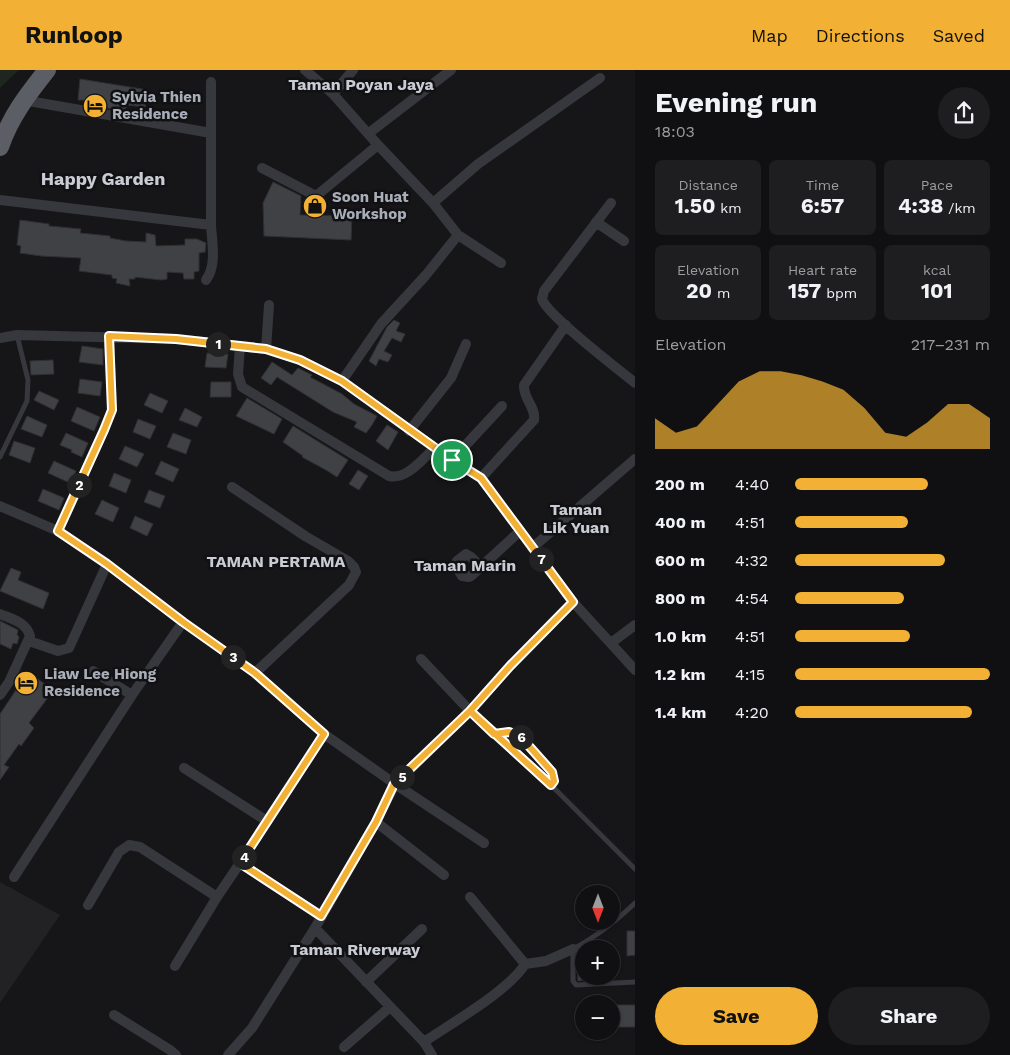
<!DOCTYPE html>
<meta charset="utf-8">
<style>
body{margin:0;font-family:"Work Sans",sans-serif;background:#1e1e20;color:#f1f3f6;height:100vh;display:flex;flex-direction:column;font-size:19px;white-space:nowrap}
*{box-sizing:border-box;margin:0}
p{font-size:16px;color:#9c9d9f}
.icon{flex:none;width:28px;height:28px;fill:none;stroke:currentColor;stroke-width:2;stroke-linecap:round;stroke-linejoin:round}
.map{position:relative;flex:1;overflow:hidden}
.drawer{display:flex;flex-direction:column;background:#101012;width:375px}
.drawer>*{flex:none}
.needle{width:32px;rotate:180deg}
.controls{position:absolute;left:575px;top:815px;display:grid;gap:10px}
.controls a{display:grid;place-items:center;width:45px;height:45px;border-radius:50%;background:#101012;box-shadow:0 1px 4px #0004,0 0 0 1px #303032;font-size:25px}
.pin{position:absolute;display:grid;place-items:center;width:42px;height:42px;color:#fff;margin:-21px;border:2px solid #fff;border-radius:50%;box-shadow:0 1px 5px #0007}
.km{position:absolute;width:25px;height:25px;margin:-12px;border-radius:50%;background:#222;color:#fff;font-size:14px;line-height:25px;text-align:center}
.round{display:grid;place-items:center;flex:none;width:52px;height:52px;border-radius:26px;background:#1e1e20}
.head{display:flex;align-items:center;justify-content:space-between;height:85px;padding:0 20px}
h1{font-size:28px;font-weight:700;line-height:38px}
.figures{display:grid;grid-template-columns:repeat(3,1fr);gap:8px;height:85px;padding:5px 20px}
.figures div{display:grid;align-content:center;border-radius:8px;background:#1e1e20;text-align:center}
.figures b{font-size:21px;font-weight:700}
.figures small{font-size:14px;font-weight:400}
.figures p{font-size:14px}
.chart{height:140px;padding:10px 20px}
.chart p{display:flex;justify-content:space-between}
.chart svg{width:100%;height:90px;margin-top:5px;fill:#f2b134;opacity:.7}
.action{display:flex;gap:10px;margin-top:auto;padding:10px 20px}
.action a{flex:1;height:58px;border-radius:30px;background:#f2b134;color:#111;font-size:20px;font-weight:700;line-height:58px;text-align:center}
.action a+a{background:#1e1e20;color:#f1f3f6}
ul{padding:0 20px;list-style:none;font-size:16px}
li{display:grid;grid-template-columns:80px 60px 1fr;align-items:center;height:38px}
li i{height:12px;border-radius:6px;background:#f2b134}
header{display:flex;align-items:center;gap:30px;box-sizing:border-box;height:70px;padding:0 25px;background:#f2b134;color:#111}
header strong{font-size:24px}
nav{display:flex;gap:28px;margin-inline-start:auto;font-size:18px}
main{display:flex;flex:1;min-height:0}
.map>svg:first-child{display:block}
.built{fill:#222225}
.green{fill:#1e261f}
.building{fill:#404145;stroke:#303034}
.lines{fill:none;stroke-linecap:round;stroke-linejoin:round}
.service{stroke:#37383d;stroke-width:5}
.minor{stroke:#37383d;stroke-width:10}
.trunk{stroke:#5b5e65;stroke-width:18}
.route-casing{stroke:#fff;stroke-width:10}
.route{stroke:#f2b134;stroke-width:6}
.labels{text-anchor:middle;stroke-width:5;stroke-linejoin:round;paint-order:stroke}
.poi-label{font-size:15px;font-weight:bold;fill:#a8adb8;stroke:#111113;text-anchor:start}
.neighbourhood-label{font-size:16px;font-weight:bold;fill:#c9ccd4;stroke:#111113}
.quarter-label{font-size:18px;font-weight:bold;fill:#c9ccd4;stroke:#111113}
</style>
<header>
<strong>Runloop</strong>
<nav><a>Map</a><a>Directions</a><a>Saved</a></nav>
</header>
<main>
<div class="map">
<svg width="635" height="985" viewBox="0 0 635 985">
<rect width="100%" height="100%" fill="#161618"/>
<path class="built" d="M0,812l60,33 -60,88z"/>
<path class="green" d="M0,0h19l-19,18z"/>
<path class="building" d="M80,9l68,11 -3,17 -18,-2 -2,6 -41,-7v-4h-6z
M273,112l28,14 -1,19 52,1 -1,24 -87,-4 -1,-33z
M20,150l29,4v2l32,3 -1,4 30,3v2l16,3 20,1v-9l9,2 1,11 29,-1v-6h12l9,4 -1,9 -6,1v18l-5,1v7h-10l-1,-6 -16,-1v7l-6,1 -26,-3v2h-6l1,7 -14,-3 1,-4 -5,-1v-3l-33,-4 2,-13 -40,-2 -21,-3 1,-7 -4,-1z
M394,250l6,3 -4,8 9,3 -4,8 -9,-4 -8,13 8,4 -4,7 -9,-3 -3,7 -7,-5 18,-34z
M82,276l21,3v16l-24,-3z
M207,283l21,1 -2,14 -21,-1z
M53,290l1,14 -23,1 -1,-14z
M272,292l20,13 6,-7 14,7 -2,2 32,17 12,10 23,12 -5,9 -6,8 -12,-6 3,-5 -24,-10 -56,-35 -6,8 -10,-7z
M80,309l22,3 -2,14 -22,-3z
M211,312h20v15h-21z
M39,321l20,9 -5,10 -20,-10z
M150,323l18,8 -6,12 -18,-8z
M247,328l35,21 -8,15 -38,-18z
M77,337l23,10 -6,14 -23,-10z
M185,338l17,9 -5,10 -18,-7z
M27,346l20,9 -5,12 -21,-8z
M138,349l18,7 -6,13 -17,-7z
M387,355l11,7 -10,18 -12,-9z
M293,356l55,34 -11,17 -11,-7 -24,-13 1,-1 -20,-14z
M66,363l22,10 -6,14 -11,-5 1,-2 -12,-5z
M173,363l18,7 -5,14 -19,-7z
M14,371l21,7 -5,15 -21,-8z
M125,376l19,8 -7,13 -18,-8z
M54,391l22,10 -6,12 -22,-10z
M161,391l18,8 -6,13 -18,-8z
M358,400l10,6 -9,14 -10,-6z
M114,403l17,7 -5,13 -17,-7z
M43,419l21,9 -5,12 -21,-9z
M149,420l16,6 -5,12 -16,-6z
M102,430l17,8 -6,14 -18,-8z
M135,446l18,8 -6,12 -17,-8z
M11,498l10,4 -3,8 31,13 -6,16 -43,-18z
M0,551l18,9 -1,5 2,2 -2,7 -4,-1 -2,6 -11,-5z
M28,602l18,13 -4,6 7,5 -20,27 5,5 -13,18 -2,-2 -15,21 5,2 -9,13v-66z
M627,861h8v24l-8,1z
M584,888v22l-6,1 -1,-22z
M611,935h24v22h-24z"/>
<g class="lines">
<path class="service" d="M0,387l27,-56 1,-21 -11,-45
M495,664l14,-2 11,4 32,36 2,9 -3,4 84,84
M635,833c-19,18 -39,34 -62,46v32l3,4 59,-3"/>
<path class="minor" d="M305,0l28,24 45,51 55,58 25,32 -32,40 -45,49 -39,57
M333,24l20,-24
M211,63v-51
M369,63l82,-63
M262,98l54,28 62,-51
M0,130l211,25v-92l-188,-33
M433,133l45,-39 122,-86
M611,133l-67,88 -2,8c5,16 76,70 93,84
M596,152l28,19
M458,165l43,28
M206,210c11,-15 6,-37 5,-55
M0,268l17,-3 160,4 89,10 34,11 42,21 93,67 46,30 92,124 62,68
M240,276l-2,28 4,13 147,89c18,4 33,-17 46,-28
M266,279l3,-44
M409,361l42,-53 15,-34
M452,390l50,-54
M481,408l53,-58c2,-13 -11,-21 -10,-35l42,-60
M232,417l73,49 43,25 6,6 2,5 -7,13 -94,88
M0,436l58,25 49,33 76,58 72,51 69,61 71,50 89,59
M58,461l46,-101 8,-20 -3,-74
M532,478l103,-89
M481,497l-10,-10 -5,-3 -9,7 -2,4 7,11 7,1 2,-1 49,-45
M0,544c12,5 26,8 30,22l-21,46 -9,13
M29,571l29,10 11,-3 38,-84
M611,573l24,-18
M421,589l49,52 81,74
M93,601l39,24
M184,698l83,53 57,-87
M267,751l-27,42 81,53
M376,752l68,53
M14,807l118,-182 51,-73
M470,827l55,67
M88,835l31,-53 10,-7 11,2 77,50
M315,858l109,114 8,13
M525,894l21,-3 27,-12
M175,896l42,-69 23,-34
M366,912l56,-53
M114,945l56,35 6,5
M424,972c26,-18 86,-52 101,-78
M344,977l46,-40
M228,985l24,-27 63,-100 61,-106 19,-38 75,-73 40,-45 63,-64"/>
<path class="trunk" d="M0,77c10,-30 28,-53 47,-77"/>
</g>
<g class="lines">
<g class="route-casing">
<path id="route" d="M452,390l-110,-79 -42,-21 -34,-11 -90,-10 -67,-3 3,74 -8,20 -46,101 49,33 76,58 72,51 69,61 -84,129 81,53 55,-94 18,-38 76,-73 81,74 3,-4 -2,-9 -32,-36 -11,-4 -15,2 -24,-23 40,-45 63,-64 -92,-124 -29,-18"/>
</g>
<use href="#route" class="route"/>
</g>
<defs>
<g id="hotel-disc" transform="scale(1.25)"><circle r="9.5" fill="#f2b134" stroke="#111113"/><path d="M-6-4.5h1.5V1H6V5H4.5V3h-9V5H-6ZM-4 0a1.8 1.8 0 1 1 3.6 0ZM.5 0V-2.5h3Q6-2.5 6 0Z" fill="#111"/></g>
<g id="shop-disc" transform="scale(1.25)"><circle r="9.5" fill="#f2b134" stroke="#111113"/><path d="M-5-2.5h2.3a2.7 3.5 0 0 1 5.4 0H5L5.5 6h-11ZM-1.5-2.5h3a1.5 2.3 0 0 0-3 0Z" fill="#111"/></g>
</defs>
<g fill-rule="evenodd">
<use href="#hotel-disc" x="95" y="36"/>
<use href="#shop-disc" x="315" y="136"/>
<use href="#hotel-disc" x="26" y="613"/>
</g>
<g class="labels">
<g class="poi-label">
<text x="112" y="32">Sylvia Thien<tspan x="112" dy="17">Residence</tspan></text>
<text x="332" y="132">Soon Huat<tspan x="332" dy="17">Workshop</tspan></text>
<text x="44" y="609">Liaw Lee Hiong<tspan x="44" dy="17">Residence</tspan></text>
</g>
<g class="neighbourhood-label">
<text x="361" y="20">Taman Poyan Jaya</text>
<text x="576" y="445">Taman<tspan x="576" dy="18">Lik Yuan</tspan></text>
<text x="276" y="497">TAMAN PERTAMA</text>
<text x="465" y="501">Taman Marin</text>
<text x="355" y="885">Taman Riverway</text>
</g>
<g class="quarter-label">
<text x="103" y="115">Happy Garden</text>
</g>
</g>
</svg>
<div class="controls">
<a><svg class="needle" viewBox="-14 -14 28 28"><path d="M0-13l5 13h-10z" fill="#e53935"/><path d="M0 13l5-13h-10z" fill="#9c9d9f"/></svg></a>
<a>+</a>
<a>−</a>
</div>
<div class="pin" style="left:452px;top:390px;background:#1e9e55"><svg class="icon" aria-label="arrive" viewBox="0 0 24 24"><path d="M6 21V4h12l-3 4 3 4H6"/></svg></div>
<b class="km" style="left:218px;top:274px">1</b>
<b class="km" style="left:79px;top:415px">2</b>
<b class="km" style="left:233px;top:587px">3</b>
<b class="km" style="left:244px;top:787px">4</b>
<b class="km" style="left:402px;top:707px">5</b>
<b class="km" style="left:521px;top:667px">6</b>
<b class="km" style="left:541px;top:489px">7</b>
</div>
<section class="drawer">
<div class="head"><div><h1>Evening run</h1><p>18:03</p></div><a class="round"><svg class="icon" aria-label="share" viewBox="0 0 24 24"><path d="M12 15V3M7 8l5-5 5 5M5 13v7h14v-7"/></svg></a></div>
<div class="figures">
<div><p>Distance</p><b>1.50<small> km</small></b></div>
<div><p>Time</p><b>6:57</b></div>
<div><p>Pace</p><b>4:38<small> /km</small></b></div>
</div>
<div class="figures">
<div><p>Elevation</p><b>20<small> m</small></b></div>
<div><p>Heart rate</p><b>157<small> bpm</small></b></div>
<div><p>kcal</p><b>101</b></div>
</div>
<div class="chart"><p><span>Elevation</span>217–231 m</p>
<svg viewBox="0 0 160 44" preserveAspectRatio="none"><path d="M0 44V29L10 36L20 33L30 22L40 11L50 6L60 6L70 8L80 11L90 15L100 24L110 36L120 38L130 31L140 22L150 22L160 29V44z"/></svg>
</div>
<ul>
<li><b>200 m</b>4:40<i style="width:68%"></i></li>
<li><b>400 m</b>4:51<i style="width:58%"></i></li>
<li><b>600 m</b>4:32<i style="width:77%"></i></li>
<li><b>800 m</b>4:54<i style="width:56%"></i></li>
<li><b>1.0 km</b>4:51<i style="width:59%"></i></li>
<li><b>1.2 km</b>4:15<i style="width:100%"></i></li>
<li><b>1.4 km</b>4:20<i style="width:91%"></i></li>
</ul>
<div class="action"><a>Save</a><a>Share</a></div>
</section>
</main>
